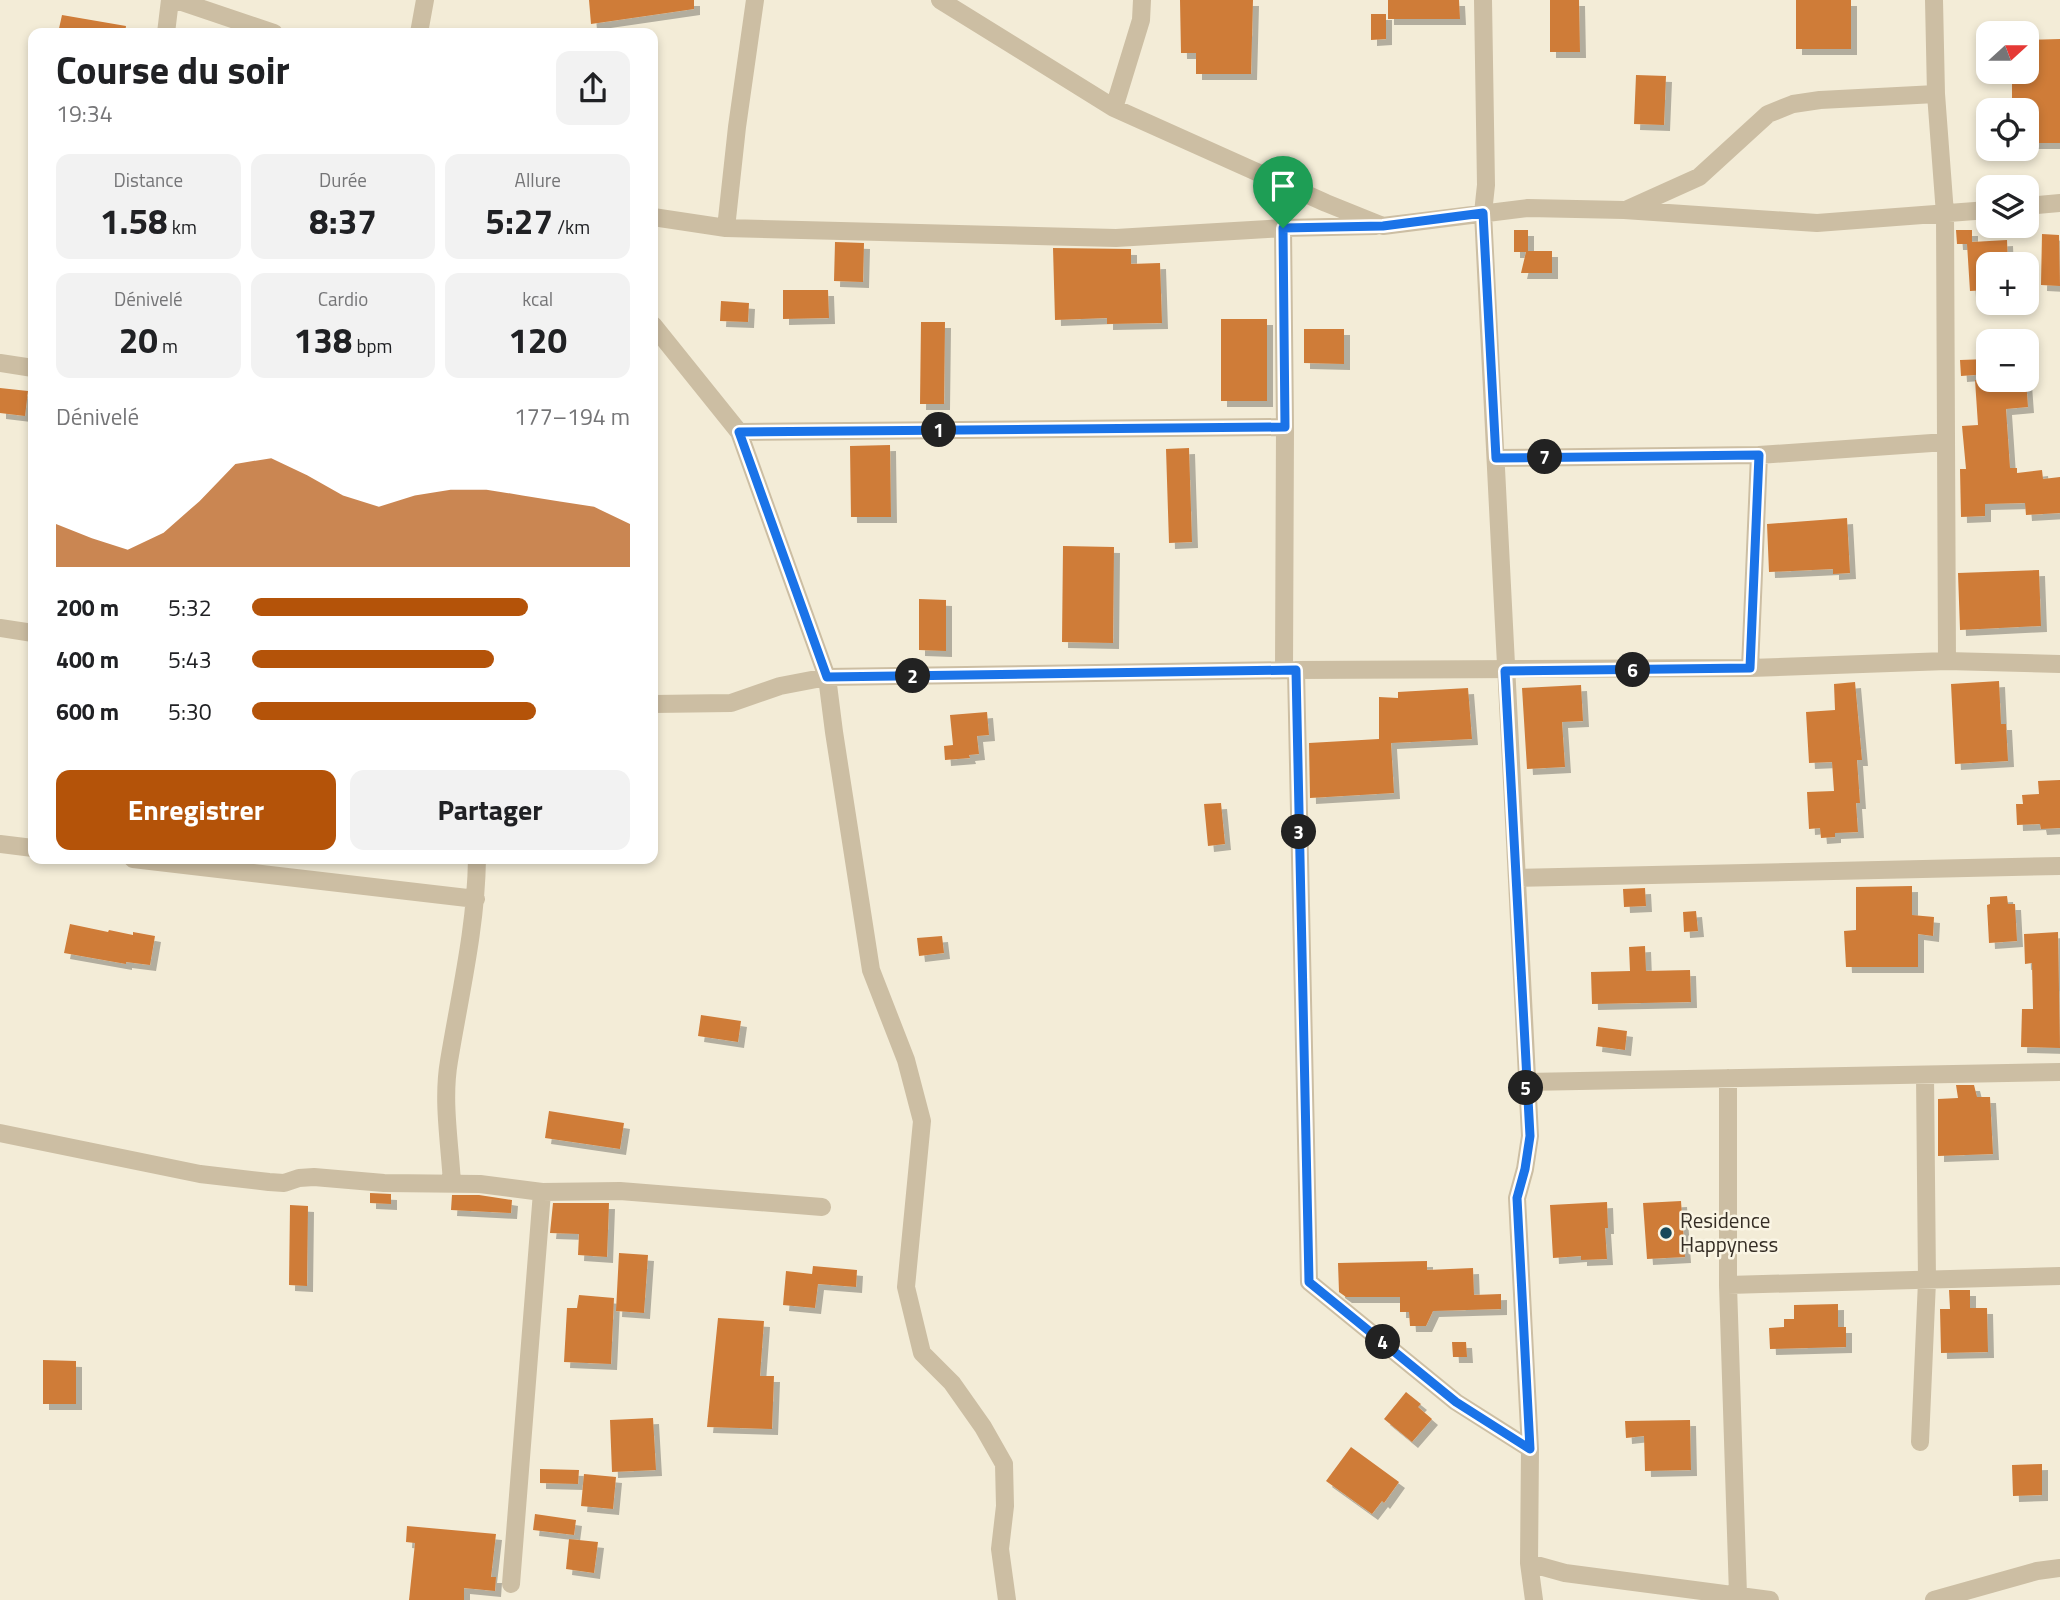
<!DOCTYPE html>
<html lang="fr">
<meta charset="utf-8">
<style>
body{margin:0;font-family:"Titillium Web",sans-serif;background:#f2f2f2;color:#202124;height:100vh;display:flex;flex-direction:column;font-size:26px;white-space:nowrap}
*{box-sizing:border-box;margin:0}
p{font-size:23px;color:#757577}
.icon{flex:none;width:38px;height:38px;fill:none;stroke:currentColor;stroke-width:2;stroke-linecap:round;stroke-linejoin:round}
.map{position:relative;flex:1;overflow:hidden}
.sheet{position:absolute;left:28px;top:28px;width:630px;height:836px;display:flex;flex-direction:column;background:#fff;border-radius:14px;box-shadow:0 4px 10px #0003}
.sheet>*{flex:none}
.needle{width:46px;rotate:69deg}
.controls{position:absolute;left:1976px;top:21px;display:grid;gap:14px}
.controls a{display:grid;place-items:center;width:63px;height:63px;border-radius:14px;background:#fff;box-shadow:0 4px 10px #0003;font-size:35px}
.pin{position:absolute;display:grid;place-items:center;width:60px;height:60px;color:#fff;margin:-72px -30px;border-radius:50% 50% 50% 0;rotate:-45deg;box-shadow:0 0 7px #0007}
.pin .icon{rotate:45deg}
.km{position:absolute;width:35px;height:35px;margin:-18px;border-radius:50%;background:#222;color:#fff;font-size:19px;line-height:35px;text-align:center}
.round{display:grid;place-items:center;flex:none;width:74px;height:74px;border-radius:14px;background:#f2f2f2}
.head{display:flex;align-items:center;justify-content:space-between;height:119px;padding:0 28px}
h1{font-size:38px;font-weight:700;line-height:52px}
.stats{display:grid;grid-template-columns:repeat(3,1fr);gap:10px;height:119px;padding:7px 28px}
.stats div{display:grid;align-content:center;border-radius:14px;background:#f2f2f2;text-align:center}
.stats b{font-size:35px;font-weight:700}
.stats small{font-size:19px;font-weight:400}
.stats p{font-size:19px}
.chart{height:196px;padding:14px 28px}
.chart p{display:flex;justify-content:space-between}
.chart svg{width:100%;height:126px;margin-top:7px;fill:#b45309;opacity:.7}
.button{display:flex;gap:14px;margin-top:auto;padding:14px 28px}
.button a{flex:1;height:80px;border-radius:14px;background:#b45309;color:#fff;font-size:28px;font-weight:700;line-height:80px;text-align:center}
.button a+a{background:#f2f2f2;color:#202124}
ul{padding:0 28px;list-style:none;font-size:23px}
li{display:grid;grid-template-columns:112px 84px 1fr;align-items:center;height:52px}
li i{height:18px;border-radius:9px;background:#b45309}
.map>svg:first-child{display:block}
.building{fill:#cf7c39;filter:url(#shadow)}
.lines{fill:none;stroke-linecap:round;stroke-linejoin:round}
.street{stroke:#ccbea3;stroke-width:18}
.route-casing{stroke:#fff;stroke-width:14}
.route{stroke:#1a73e8;stroke-width:9}
.poi-dot{fill:#18485a;stroke:#faf5e4;stroke-width:2.5}
.labels{text-anchor:middle;stroke-width:5;stroke-linejoin:round;paint-order:stroke}
.poi-label{font-size:21px;fill:#362e25;stroke:#faf5e4;text-anchor:start}
</style>
<div class="map">
<svg width="2060" height="1600" viewBox="0 0 2060 1600">
<defs>
<filter id="shadow"><feDropShadow dx="6" dy="6" stdDeviation="0" flood-color="#0004"/></filter>
</defs>
<rect width="100%" height="100%" fill="#f3ecd7"/>
<path class="building" d="M589,0h105v9l-103,15z
M1180,0h73l-2,74h-55v-21h-15z
M1388,0h71l1,19h-72z
M1550,0h29l1,52h-30z
M1796,0h55v49h-55z
M1371,14h15v25l-15,1z
M62,15l64,11 -1,7h-67z
M2060,39v104h-34v-33h-14v-38h14v-32z
M1636,75l30,1 -2,49 -30,-1z
M1514,230h14v21h24v22h-31l5,-21h-12z
M1956,230h16v12l35,-2 1,24h-20v26l-18,1 -3,-47h-10z
M2042,234l17,1 1,51 -19,-1z
M835,242l29,1 -1,39 -29,-1z
M1053,248l78,1v15l29,-1 2,60 -55,1v-6l-52,2z
M783,290h45l1,28 -46,1z
M721,301l28,2 -1,19 -28,-1z
M1221,319h46v82h-46z
M921,322h24l-1,82h-24z
M1304,329h40v35l-40,-1z
M1988,359v15l-27,2 -1,-16z
M1975,380h51l2,27 -22,2 4,59h7v5l25,-3 1,9 17,-2v36l-34,2 -1,-12 -40,1v12l-24,1 -1,-48h6l-4,-43 16,-1z
M0,388l28,3 -3,25 -25,-3z
M890,445l1,72h-40l-1,-71z
M1189,448l3,94 -23,1 -3,-94z
M1847,518l3,55 -17,1v-5l-64,3 -2,-48z
M1063,546l51,1 -1,96 -51,-1z
M2039,570l2,56 -81,4 -2,-57z
M919,599l27,1v51l-27,-1z
M1999,681l2,43h5l2,37 -53,3 -4,-80z
M1855,682l7,78h-5l3,43h-4l2,29 -23,1v4l-14,1 -1,-10 -11,1 -2,-37 27,-1 -2,-29 -23,1 -3,-51 29,-2 -1,-26z
M1581,685l2,36 -21,1 3,45 -38,2 -5,-81z
M1468,688l4,51 -81,4 3,50 -84,5 -1,-55 70,-4v-42l19,1v-6z
M987,712l2,23 -12,1 2,18 -10,1 1,3 -25,2 -1,-14 9,-1 -3,-30z
M2060,780v48l-19,1 -1,-5 -23,1 -1,-21h7l-1,-9 17,-1 -1,-13z
M1221,803l4,41 -17,2 -4,-42z
M1912,886v29l22,2 -1,19 -15,-2v33h-72l-2,-36 12,-1v-43z
M1645,888l1,18 -22,1 -1,-18z
M2007,896l1,8h7l2,37 -28,2 -2,-38 3,-1v-7z
M1696,911l2,20 -14,1 -1,-20z
M70,924l38,8 1,-2 24,5v-3l22,4 -5,29 -24,-3v2l-62,-11z
M2058,932l2,116 -39,-1 1,-38h11l-1,-46 -7,1 -1,-30z
M942,936l2,17 -25,3 -2,-18z
M1645,946l1,25 44,-1 1,32 -99,2 -1,-32 39,-1 -1,-24z
M701,1015l40,6 -3,21 -40,-6z
M1598,1027l29,4 -2,19 -29,-4z
M1956,1085h18l3,12h13l3,57 -55,2v-57l20,-1z
M549,1111l75,12 -4,26 -75,-11z
M370,1193l21,1v10l-21,-1z
M452,1195h27l33,5 -1,13 -60,-3z
M1681,1201l4,56 -38,2 -4,-56z
M1607,1202l1,26h-3l2,31 -26,1v-4l-28,2 -3,-53z
M553,1203h56l-2,54 -29,-2 1,-21 -29,-1z
M290,1205l18,1 -1,80 -18,-1z
M619,1253l29,2 -4,58 -28,-2z
M1427,1261v9l46,-2 1,27 27,-1v15l-68,2 -7,15h-16l-1,-14h-9v-15h-54l-7,-5 -1,-29z
M813,1266l44,4 -1,17 -38,-3 -3,24 -32,-3 3,-34 26,3z
M1949,1290h21v18h17l1,44 -47,1 -1,-44h10z
M579,1295l35,3 -3,66 -47,-2 3,-54h10z
M1838,1304v23h8v20l-76,2 -1,-21 15,-1v-8h10v-14z
M718,1318l46,3 -4,55h14l-2,53 -65,-2z
M1452,1342h14l1,15h-14z
M43,1360l33,1v43h-33z
M1406,1392l15,12 -3,3 14,12 -20,23 -28,-23z
M653,1418l3,52 -44,2 -2,-52z
M1690,1420l1,50 -46,1 -1,-35 -18,2 -1,-17z
M1351,1447l48,35 -15,21 -2,-2 -10,13 -46,-33z
M2042,1464v31l-29,1 -1,-31z
M540,1469l39,1 -1,14 -38,-1z
M584,1474l32,3 -3,32 -32,-3z
M535,1514l41,6 -2,15 -41,-5z
M407,1526l89,8 -5,43h5l-1,14 -31,-3v12h-55l6,-57 -9,-1z
M569,1539l29,3 -4,31 -28,-4z"/>
<g class="lines">
<path class="street" d="M176,0l98,33
M940,0l174,108 212,95 57,23 145,-18 96,2 193,13 171,-13
M1483,0l3,185 -3,28 47,923 -5,33 -8,29 13,251 -1,114 5,37
M1934,0l2,94 9,120 2,447
M166,33l4,-33
M419,33l6,-33
M1114,108l27,-88 1,-20
M2026,206l34,-3
M1628,209l71,-32 69,-63 25,-10 27,-4 116,-6
M653,217l73,11 390,10 167,-10
M726,228l11,-101 18,-127
M653,325l86,107 88,245 7,55 37,238 35,90 16,61 -16,166 16,66 30,30 31,44 21,37 1,42 -5,43 7,51
M0,363l33,5
M739,432l546,-5
M1496,458l263,-3
M0,628l33,5
M1750,668l9,-213 187,-13
M1284,670l1,-243 -2,-199 93,-2
M1296,670l13,612 147,120 74,47
M653,704l78,-1 49,-17 47,-9 469,-7 454,-2 197,-7 113,3
M0,844l33,4
M133,859l343,40
M1517,878l543,-12
M1728,1078v207l10,310
M1526,1082l534,-10
M0,1133l200,41 69,8 15,1 15,-5 15,-1 70,6 96,1 62,8 78,-1 202,16
M452,1184c-2,-40 -10,-83 -3,-123 11,-67 27,-133 28,-202
M1728,1285l332,-9
M1920,1442l7,-161 -2,-206
M1529,1563l36,10 205,27
M511,1584l31,-392
M1934,1600l103,-29 23,-3"/>
</g>
<g class="lines">
<g class="route-casing">
<path id="route" d="M1483,213l13,245 263,-3 -9,213 -245,3 25,465 -5,33 -8,29 13,251 -74,-47 -147,-120 -13,-612 -469,7 -88,-245 546,-5 -2,-199 100,-2z"/>
</g>
<use href="#route" class="route"/>
</g>
<circle class="poi-dot" cx="1666" cy="1233" r="7"/>
<g class="labels">
<g class="poi-label">
<text x="1680" y="1228">Residence<tspan x="1680" dy="24">Happyness</tspan></text>
</g>
</g>
</svg>
<div class="controls">
<a><svg class="needle" viewBox="-14 -14 28 28"><path d="M0-13l5 13h-10z" fill="#e53935"/><path d="M0 13l5-13h-10z" fill="#757577"/></svg></a>
<a><svg class="icon" aria-label="locate" viewBox="0 0 24 24"><circle cx="12" cy="12" r="6"/><path d="M12 2v4M12 18v4M2 12h4M18 12h4"/></svg></a>
<a><svg class="icon" aria-label="layers" viewBox="0 0 24 24"><path d="M12 4l9 5-9 5-9-5zM3 14l9 5 9-5"/></svg></a>
<a>+</a>
<a>−</a>
</div>
<div class="pin" style="left:1283px;top:228px;background:#1e9e55"><svg class="icon" aria-label="arrive" viewBox="0 0 24 24"><path d="M6 21V4h12l-3 4 3 4H6"/></svg></div>
<b class="km" style="left:939px;top:430px">1</b>
<b class="km" style="left:913px;top:676px">2</b>
<b class="km" style="left:1299px;top:832px">3</b>
<b class="km" style="left:1383px;top:1342px">4</b>
<b class="km" style="left:1526px;top:1088px">5</b>
<b class="km" style="left:1633px;top:670px">6</b>
<b class="km" style="left:1545px;top:457px">7</b>
<section class="sheet">
<div class="head"><div><h1>Course du soir</h1><p>19:34</p></div><a class="round"><svg class="icon" aria-label="share" viewBox="0 0 24 24"><path d="M12 15V3M7 8l5-5 5 5M5 13v7h14v-7"/></svg></a></div>
<div class="stats">
<div><p>Distance</p><b>1.58<small> km</small></b></div>
<div><p>Durée</p><b>8:37</b></div>
<div><p>Allure</p><b>5:27<small> /km</small></b></div>
</div>
<div class="stats">
<div><p>Dénivelé</p><b>20<small> m</small></b></div>
<div><p>Cardio</p><b>138<small> bpm</small></b></div>
<div><p>kcal</p><b>120</b></div>
</div>
<div class="chart"><p><span>Dénivelé</span>177–194 m</p>
<svg viewBox="0 0 160 44" preserveAspectRatio="none"><path d="M0 44V29L10 34L20 38L30 32L40 21L50 8L60 6L70 12L80 19L90 23L100 19L110 17L120 17L130 19L140 21L150 23L160 29V44z"/></svg>
</div>
<ul>
<li><b>200 m</b>5:32<i style="width:73%"></i></li>
<li><b>400 m</b>5:43<i style="width:64%"></i></li>
<li><b>600 m</b>5:30<i style="width:75%"></i></li>
</ul>
<div class="button"><a>Enregistrer</a><a>Partager</a></div>
</section>
</div>
